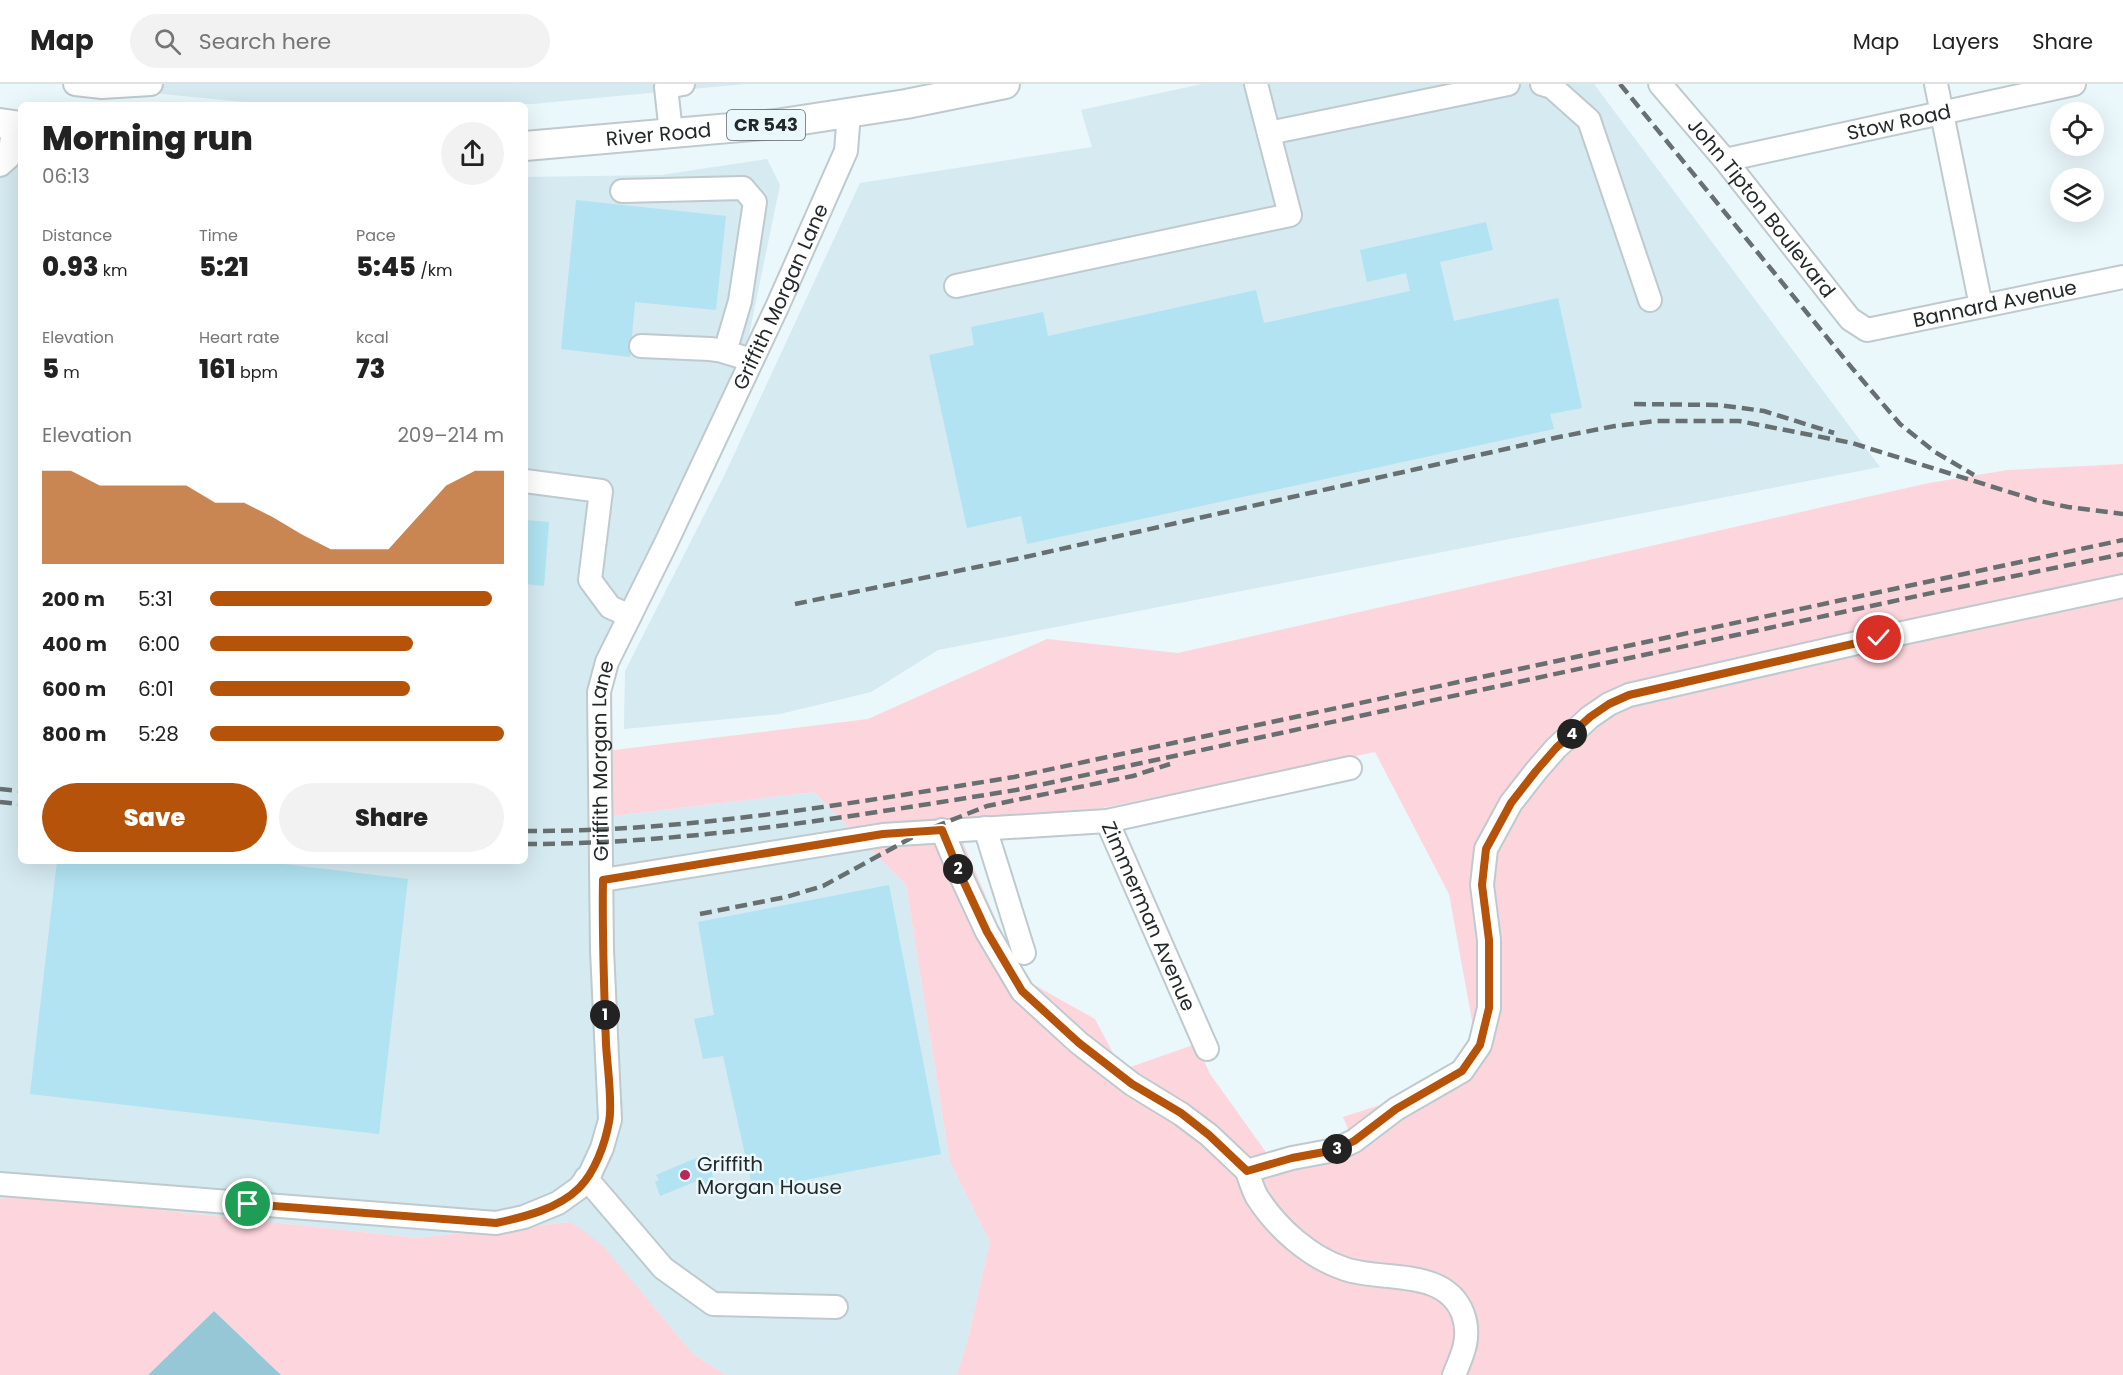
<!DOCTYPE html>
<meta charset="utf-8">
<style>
body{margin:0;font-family:Poppins,sans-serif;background:#f2f2f2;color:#222;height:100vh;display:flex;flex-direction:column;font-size:22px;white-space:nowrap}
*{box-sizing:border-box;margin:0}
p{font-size:20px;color:#767676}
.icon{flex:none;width:33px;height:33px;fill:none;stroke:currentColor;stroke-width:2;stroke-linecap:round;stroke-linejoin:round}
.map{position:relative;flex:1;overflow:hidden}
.sheet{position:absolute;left:18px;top:18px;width:510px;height:762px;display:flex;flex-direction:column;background:#fff;border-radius:9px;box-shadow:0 6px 24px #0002}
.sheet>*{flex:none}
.fabs{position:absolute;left:2050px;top:18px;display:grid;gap:12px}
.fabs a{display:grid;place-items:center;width:54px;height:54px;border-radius:50%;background:#fff;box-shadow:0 6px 24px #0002;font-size:30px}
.pin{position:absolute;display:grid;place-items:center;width:51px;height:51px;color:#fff;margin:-26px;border:3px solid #fff;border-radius:50%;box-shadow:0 2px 6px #0007}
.km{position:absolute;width:30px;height:30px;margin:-15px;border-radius:50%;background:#222;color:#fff;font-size:16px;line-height:30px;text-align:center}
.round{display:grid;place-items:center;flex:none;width:63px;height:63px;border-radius:32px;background:#f2f2f2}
.head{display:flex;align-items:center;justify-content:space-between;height:102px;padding:0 24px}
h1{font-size:33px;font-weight:800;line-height:45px}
.stats{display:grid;grid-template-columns:repeat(3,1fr);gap:9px;height:102px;padding:6px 24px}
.stats div{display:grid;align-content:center}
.stats b{font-size:26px;font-weight:800}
.stats small{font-size:16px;font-weight:400}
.stats p{font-size:16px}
.chart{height:168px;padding:12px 24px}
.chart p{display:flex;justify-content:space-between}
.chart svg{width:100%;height:108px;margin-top:6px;fill:#b45309;opacity:.7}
.primary-button{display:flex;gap:12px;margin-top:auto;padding:12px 24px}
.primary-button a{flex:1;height:69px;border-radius:36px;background:#b45309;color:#fff;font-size:24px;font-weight:800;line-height:69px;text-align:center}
.primary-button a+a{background:#f2f2f2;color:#222}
ul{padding:0 24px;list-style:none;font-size:20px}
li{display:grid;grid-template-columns:96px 72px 1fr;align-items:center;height:45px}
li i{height:15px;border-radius:8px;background:#b45309}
header{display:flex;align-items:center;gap:36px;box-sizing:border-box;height:84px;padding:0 30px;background:#fff;border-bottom:2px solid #e0e0e0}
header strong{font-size:28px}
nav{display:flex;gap:33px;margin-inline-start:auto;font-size:21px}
.search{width:420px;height:54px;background:#f2f2f2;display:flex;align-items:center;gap:15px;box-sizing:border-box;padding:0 21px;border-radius:33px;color:#767676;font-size:22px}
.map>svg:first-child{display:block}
.built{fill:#d5eaf1}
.green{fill:#fdd5dc;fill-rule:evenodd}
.water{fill:#96c7d6}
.building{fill:#b1e3f2}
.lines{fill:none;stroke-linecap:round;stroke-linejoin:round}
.minor-casing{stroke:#becace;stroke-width:26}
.major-casing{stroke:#becace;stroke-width:32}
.minor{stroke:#fff;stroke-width:22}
.major{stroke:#fff;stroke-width:28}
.rail{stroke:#676f71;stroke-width:4.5;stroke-dasharray:12 6;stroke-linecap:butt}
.route-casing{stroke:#fff;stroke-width:12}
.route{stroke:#b45309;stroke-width:8}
.poi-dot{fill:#b7295b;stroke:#eaf7fb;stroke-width:2}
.labels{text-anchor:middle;stroke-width:5;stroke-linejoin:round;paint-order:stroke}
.shield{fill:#eaf7fb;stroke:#5f6668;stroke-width:1.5}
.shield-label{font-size:18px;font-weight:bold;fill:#232829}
.street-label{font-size:20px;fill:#232829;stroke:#eaf7fb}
.poi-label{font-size:20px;fill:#232829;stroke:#eaf7fb;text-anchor:start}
</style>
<header>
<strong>Map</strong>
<div class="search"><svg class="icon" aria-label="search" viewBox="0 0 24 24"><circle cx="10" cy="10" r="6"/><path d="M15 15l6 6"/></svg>Search here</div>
<nav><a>Map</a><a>Layers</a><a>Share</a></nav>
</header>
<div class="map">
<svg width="2123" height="1291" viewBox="0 0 2123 1291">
<rect width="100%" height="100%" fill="#eaf7fb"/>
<path class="built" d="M61,0h684l-213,20 -288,-2z
M1202,0h392l286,383 -942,183 -67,42 -91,22 -156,15 1,-58 99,-195 136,-293 232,-36 -11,-37z
M0,74l21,2v701h504v-684l136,-2 106,-16 13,26 -43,208 -138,299 14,124 201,-24 92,93 44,277 40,80 -22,96 -11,37h-232l-32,-21 -90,-107 -32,-25 -154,16 -393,-43 -24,4z"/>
<path class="green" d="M2123,380v911h-1166l11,-37 22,-96 -40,-80 -44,-277 -92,-93 -201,24 -14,-1 -1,-63 270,-33 179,-80 131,14 751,-170 79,-13zM1375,668l74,142 26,143 -12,25 -74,40 -46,15 8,19 -83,19 -58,-81 -14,-30 -74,26 -27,-51 -75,-42 -56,-132v-17l109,-14z
M24,1111l393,43 154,-16 32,24 90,108 32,21h-444l-67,-64 -66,64h-148v-176z"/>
<path class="water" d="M214,1227l67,64h-133z"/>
<path class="building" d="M576,116l150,16 -10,94 -81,-8 -5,55 -69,-8z
M1486,138l7,28 -53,12 14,59 104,-23 24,110 -32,6 4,15 -527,115 -6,-28 -54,12 -38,-173 45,-10 -3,-18 72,-15 5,24 208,-46 8,33 146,-32 -4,-18 -39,9 -7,-32z
M525,436l24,2 -5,64 -19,-2z
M57,777h202l149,18 -29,255 -349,-40z
M889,801l52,269 -188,36 -30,-134 -20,3 -9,-40 20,-4 -16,-93z
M708,1069l8,19 -4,2 4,10 -13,6 -4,-10 -39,16 -5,-14 4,-2 -3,-5z"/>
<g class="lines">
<g class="minor-casing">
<g id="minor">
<path d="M75,0l27,3 49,-3"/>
<path d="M1542,0l10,3 37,33 61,180"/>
<path id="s1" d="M1660,0l65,76 125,159 17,11 256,-53"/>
<path d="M1936,0l45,222"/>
<path d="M671,49l-5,-46 17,-3"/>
<path d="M1269,49l239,-49"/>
<path id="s2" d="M1725,76l349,-76"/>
<path d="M0,81l9,-8 5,-32"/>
<path d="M622,107l121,-3 12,14 -15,99 -15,51 27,8"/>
<path d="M956,202l334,-71 -34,-131"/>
<path d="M641,262l69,3 15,2"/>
<path d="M525,397l76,10 -11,89 20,27 20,9"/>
<path id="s3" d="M1107,737l100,228"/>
<path d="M985,744l39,125"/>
<path d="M942,746l19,46 26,56 35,59 57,52 53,41 49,30 28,21 38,36 45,-13 43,-8 19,-9 42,-32 66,-38 18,-26 9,-37v-68l-7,-55 4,-36 25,-46 25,-32 20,-23 34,-31 19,-13 20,-9 250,-57 244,-52"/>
<path d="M603,796l280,-45 224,-14 243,-53"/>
<path d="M1247,1087c3,9 6,19 10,26 20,31 52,60 88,72 38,13 100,-2 118,45 8,23 0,40 -9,61"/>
<path d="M586,1094l77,90 50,36 123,3"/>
<path id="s4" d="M0,1100l496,39 28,-6 34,-14 21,-15 11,-14 12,-26 8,-28 -8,-170 -3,-258 8,-30 59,-119 111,-236 69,-156 3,-38"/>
</g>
</g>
<g class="major-casing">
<g id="major">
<path d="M0,39l21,3"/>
<path id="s5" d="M525,62l251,-22 130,-20 99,-20"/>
</g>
</g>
<use href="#minor" class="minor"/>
<use href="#major" class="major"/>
<path class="rail" d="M1620,0l232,284 48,56 35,28 39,23
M1634,320l85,1 45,6 70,22
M795,520l226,-46 538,-121 56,-11 40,-5h84l113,22 183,57 33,7 55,7
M0,705l21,2
M0,718l21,2
M525,747c164,1 327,-28 489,-54l1109,-237
M525,760c165,0 329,-28 491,-54l920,-198 187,-38
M700,830l86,-17 37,-11 101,-55 63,-25 146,-30 37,-12"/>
</g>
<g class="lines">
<g class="route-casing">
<path id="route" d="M248,1120l248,19c28,-6 62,-14 83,-35 16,-16 26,-44 30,-66 4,-19 -2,-57 -3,-78 -2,-55 -4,-109 -3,-164l280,-46 59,-4 19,46 26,56 35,59 57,52 53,41 49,29 28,22 38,36 45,-13 43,-8 19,-9 42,-32 66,-38 18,-26 9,-37v-68l-7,-55 4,-36 25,-46 25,-32 20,-23 34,-31 19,-13 20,-9 250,-57"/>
</g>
<use href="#route" class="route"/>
</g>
<circle class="poi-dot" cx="685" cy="1091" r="6"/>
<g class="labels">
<rect class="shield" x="727" y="26" width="78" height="30" rx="4.5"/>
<g class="shield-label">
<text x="766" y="47">CR 543</text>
</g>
<g class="street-label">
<text dy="7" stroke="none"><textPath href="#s2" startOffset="178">Stow Road</textPath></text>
<text dy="7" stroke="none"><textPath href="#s5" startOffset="134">River Road</textPath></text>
<text dy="7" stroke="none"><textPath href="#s1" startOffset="160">John Tipton Boulevard</textPath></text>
<text dy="7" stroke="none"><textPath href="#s4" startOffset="1528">Griffith Morgan Lane</textPath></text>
<text dy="7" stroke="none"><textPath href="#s1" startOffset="453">Bannard Avenue</textPath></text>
<text dy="7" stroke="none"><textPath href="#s4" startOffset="1024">Griffith Morgan Lane</textPath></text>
<text dy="7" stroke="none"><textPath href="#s3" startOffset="104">Zimmerman Avenue</textPath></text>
</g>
<g class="poi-label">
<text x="697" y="1087">Griffith<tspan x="697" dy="23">Morgan House</tspan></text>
</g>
</g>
</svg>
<div class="fabs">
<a><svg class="icon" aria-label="locate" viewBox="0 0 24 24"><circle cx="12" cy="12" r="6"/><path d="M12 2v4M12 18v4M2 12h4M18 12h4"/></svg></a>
<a><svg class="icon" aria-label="layers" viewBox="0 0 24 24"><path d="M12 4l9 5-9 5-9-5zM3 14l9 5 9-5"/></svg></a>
</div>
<div class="pin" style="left:248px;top:1120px;background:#1e9e55"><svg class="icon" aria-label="arrive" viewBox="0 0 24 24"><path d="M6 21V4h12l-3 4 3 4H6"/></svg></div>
<div class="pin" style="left:1879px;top:554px;background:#d93025"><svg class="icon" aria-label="check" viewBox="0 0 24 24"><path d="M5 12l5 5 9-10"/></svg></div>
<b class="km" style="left:605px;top:931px">1</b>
<b class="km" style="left:958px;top:785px">2</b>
<b class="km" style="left:1337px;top:1065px">3</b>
<b class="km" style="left:1572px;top:650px">4</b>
<section class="sheet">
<div class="head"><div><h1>Morning run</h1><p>06:13</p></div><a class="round"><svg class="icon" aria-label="share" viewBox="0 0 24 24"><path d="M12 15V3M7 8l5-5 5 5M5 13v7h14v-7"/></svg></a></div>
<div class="stats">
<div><p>Distance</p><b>0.93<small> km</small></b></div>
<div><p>Time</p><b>5:21</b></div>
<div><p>Pace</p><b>5:45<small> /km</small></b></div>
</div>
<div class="stats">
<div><p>Elevation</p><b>5<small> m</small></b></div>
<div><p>Heart rate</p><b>161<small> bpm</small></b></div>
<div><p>kcal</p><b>73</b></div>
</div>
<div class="chart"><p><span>Elevation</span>209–214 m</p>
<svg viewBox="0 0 160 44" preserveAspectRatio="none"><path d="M0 44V6L10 6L20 12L30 12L40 12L50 12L60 19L70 19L80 25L90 32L100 38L110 38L120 38L130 25L140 12L150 6L160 6V44z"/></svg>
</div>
<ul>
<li><b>200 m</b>5:31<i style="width:96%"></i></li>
<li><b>400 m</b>6:00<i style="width:69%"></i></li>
<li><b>600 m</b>6:01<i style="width:68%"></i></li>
<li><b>800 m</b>5:28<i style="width:100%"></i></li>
</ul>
<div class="primary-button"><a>Save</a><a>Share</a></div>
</section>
</div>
